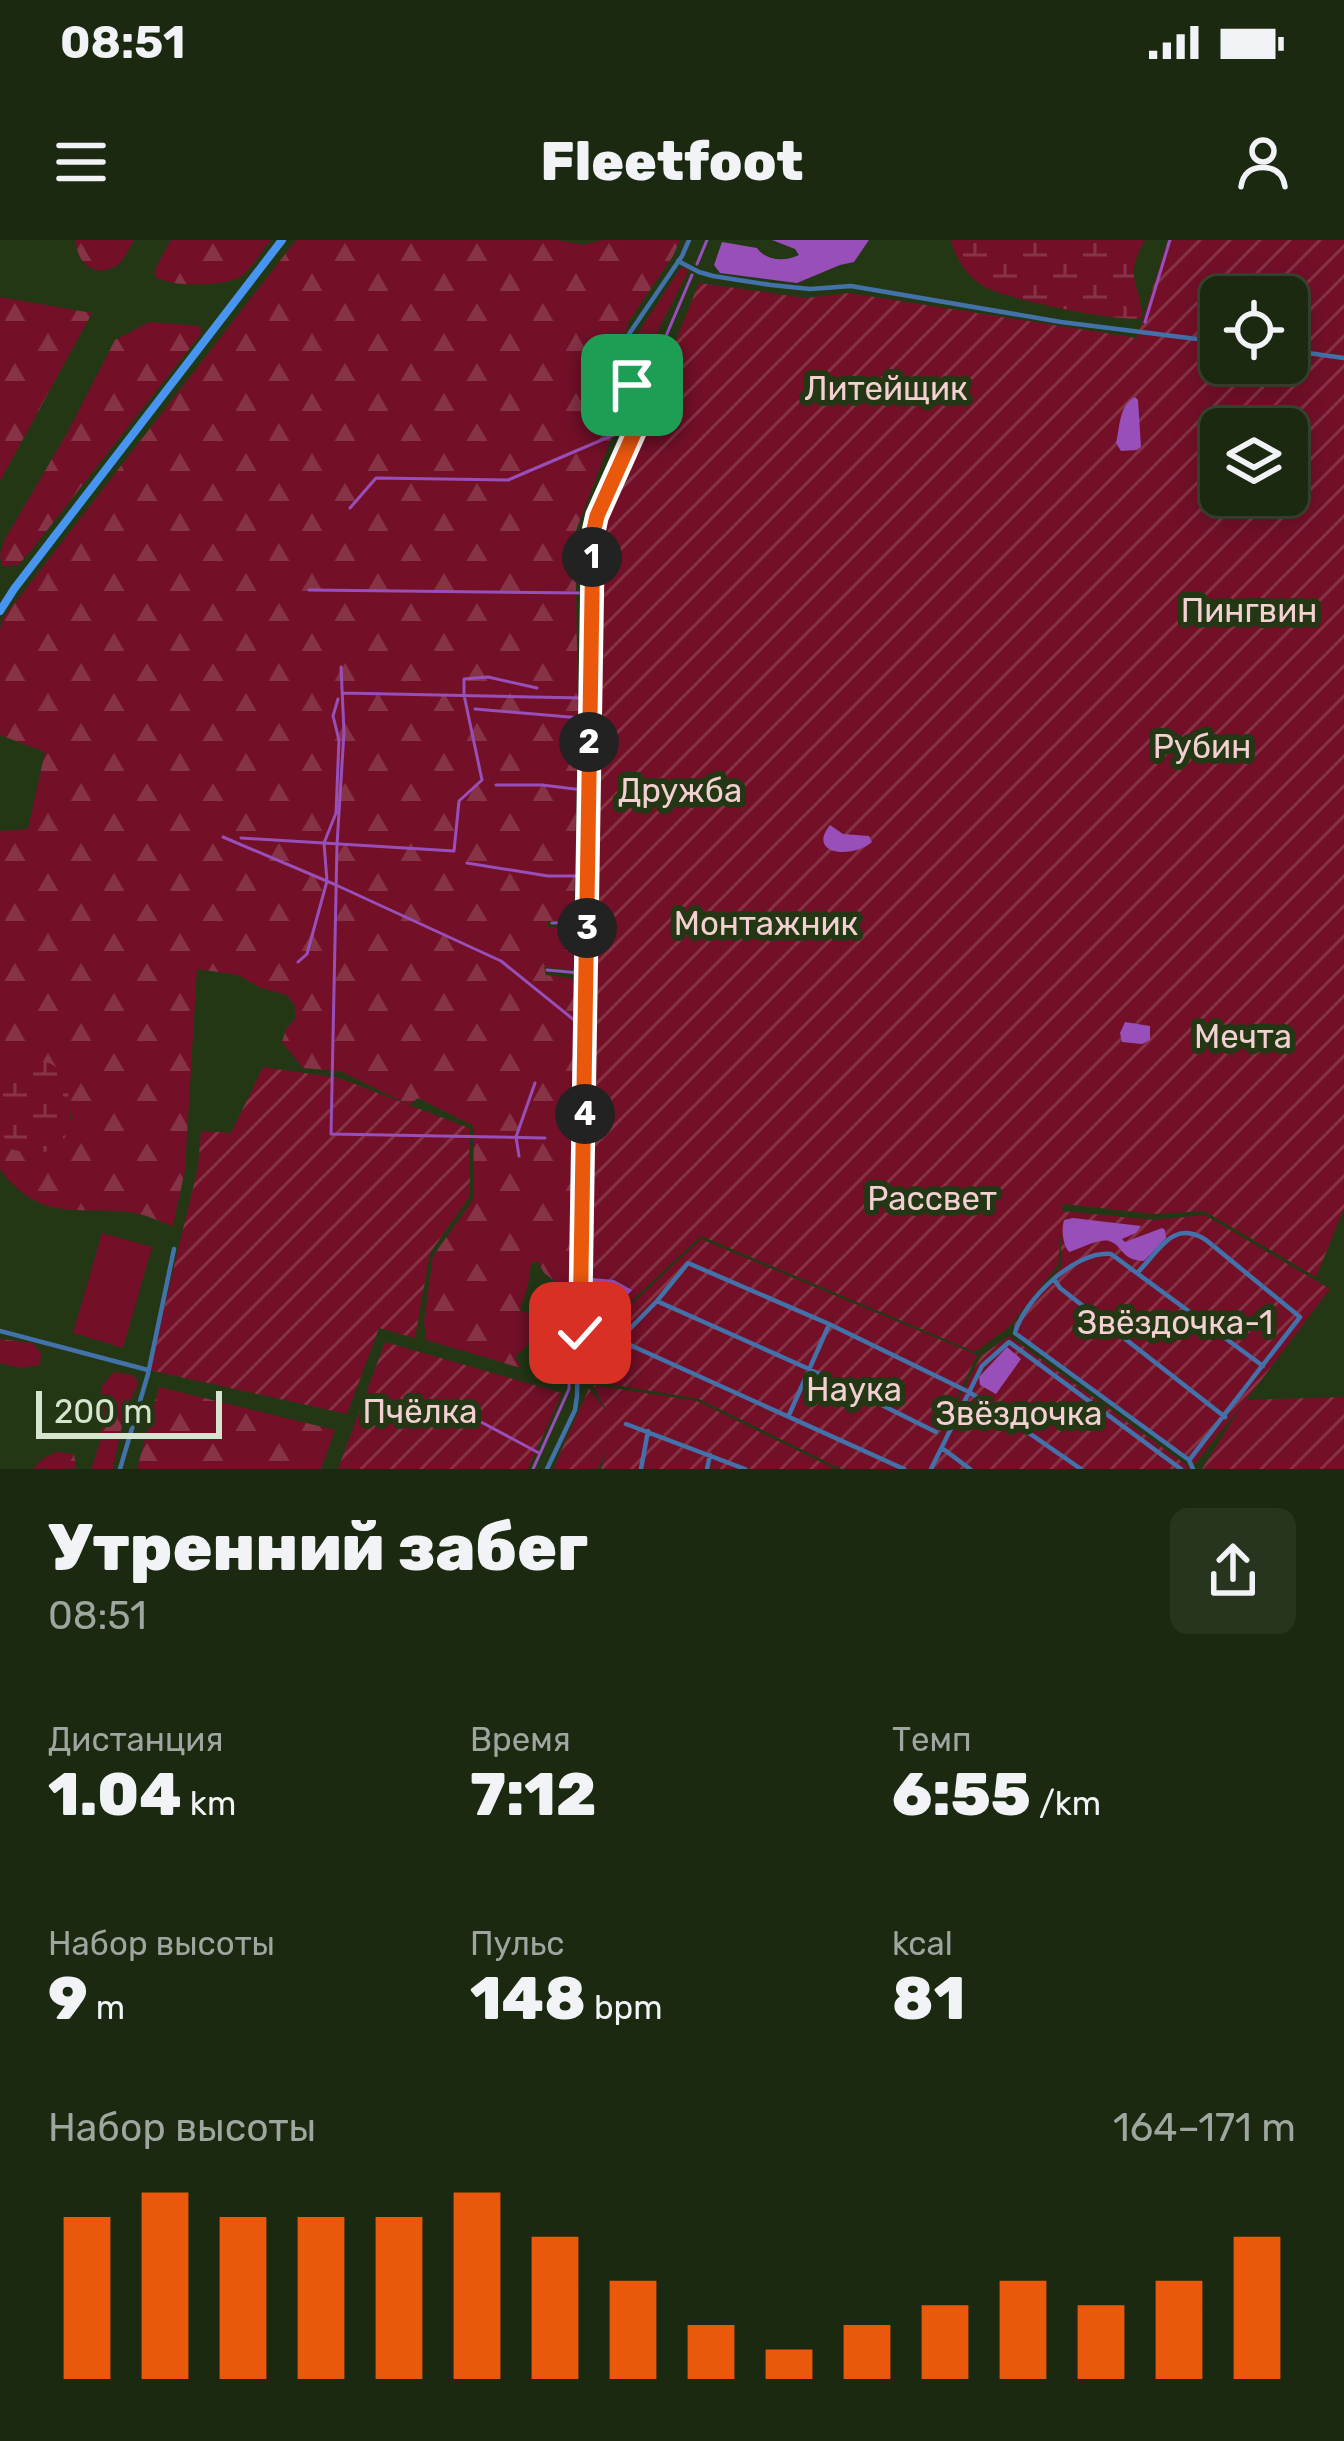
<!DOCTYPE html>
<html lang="ru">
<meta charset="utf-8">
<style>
body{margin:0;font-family:Rubik,sans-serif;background:#27351e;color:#f1f3f6;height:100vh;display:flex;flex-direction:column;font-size:45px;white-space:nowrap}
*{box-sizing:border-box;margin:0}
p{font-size:39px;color:#9fa69f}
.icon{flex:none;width:66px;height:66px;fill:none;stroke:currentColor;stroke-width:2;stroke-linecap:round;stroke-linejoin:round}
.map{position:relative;height:1229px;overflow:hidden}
.drawer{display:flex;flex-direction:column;background:#1a2910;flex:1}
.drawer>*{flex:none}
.controls{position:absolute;left:1200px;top:36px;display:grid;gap:24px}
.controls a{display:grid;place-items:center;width:108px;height:108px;border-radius:18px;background:#1a2910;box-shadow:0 6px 30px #0003,0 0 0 3px #384530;font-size:60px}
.scale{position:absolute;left:36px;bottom:30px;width:186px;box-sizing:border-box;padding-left:12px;border:6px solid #d7e4cf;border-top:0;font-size:33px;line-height:42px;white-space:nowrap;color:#d7e4cf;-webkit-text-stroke:9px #233715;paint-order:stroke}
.pin{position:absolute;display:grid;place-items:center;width:102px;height:102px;color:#fff;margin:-51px;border-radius:24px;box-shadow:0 6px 18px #0006}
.km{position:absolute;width:60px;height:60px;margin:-30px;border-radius:50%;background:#222;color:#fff;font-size:33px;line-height:60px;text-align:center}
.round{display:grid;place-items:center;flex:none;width:126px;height:126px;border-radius:18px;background:#27351e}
.headline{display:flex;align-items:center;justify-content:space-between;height:204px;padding:0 48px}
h1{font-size:66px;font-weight:800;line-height:90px}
.metrics{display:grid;grid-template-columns:repeat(3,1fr);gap:18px;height:204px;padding:12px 48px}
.metrics div{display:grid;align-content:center}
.metrics b{font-size:60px;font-weight:800}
.metrics small{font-size:33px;font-weight:400}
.metrics p{font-size:33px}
.chart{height:336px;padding:24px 48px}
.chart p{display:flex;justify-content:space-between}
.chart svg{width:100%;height:216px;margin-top:12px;stroke:#ea580c;stroke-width:6}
.status{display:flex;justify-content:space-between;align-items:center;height:84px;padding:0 60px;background:#1a2910;direction:ltr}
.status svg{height:33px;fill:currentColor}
header{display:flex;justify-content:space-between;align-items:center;height:156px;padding:0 48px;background:#1a2910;font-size:54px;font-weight:800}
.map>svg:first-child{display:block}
.grass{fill:#731028}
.forest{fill:url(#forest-firs)}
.wetland{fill:url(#wetland-marsh)}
.garden{fill:url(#garden-furrows);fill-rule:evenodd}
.water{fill:#984fb9}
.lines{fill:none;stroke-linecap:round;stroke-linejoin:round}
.stream{stroke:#984fb9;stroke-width:3}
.street{stroke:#4372aa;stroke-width:4.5}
.secondary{stroke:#4795f0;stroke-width:8}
.route-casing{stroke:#fff;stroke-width:24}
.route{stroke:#ea580c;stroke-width:15}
.labels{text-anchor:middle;stroke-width:12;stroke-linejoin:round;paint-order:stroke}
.park-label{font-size:33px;fill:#f4d0d2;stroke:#233715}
</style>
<div class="status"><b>08:51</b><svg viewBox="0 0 49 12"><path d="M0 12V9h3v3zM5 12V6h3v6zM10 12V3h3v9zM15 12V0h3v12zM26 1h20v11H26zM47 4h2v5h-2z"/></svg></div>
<header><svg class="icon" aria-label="menu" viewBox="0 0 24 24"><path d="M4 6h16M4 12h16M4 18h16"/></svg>Fleetfoot<svg class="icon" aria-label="person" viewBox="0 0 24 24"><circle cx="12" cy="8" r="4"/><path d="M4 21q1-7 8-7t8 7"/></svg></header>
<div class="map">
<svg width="1344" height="1229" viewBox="0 0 1344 1229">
<defs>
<pattern id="forest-firs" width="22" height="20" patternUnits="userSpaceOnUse" patternTransform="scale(3)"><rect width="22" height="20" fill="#731028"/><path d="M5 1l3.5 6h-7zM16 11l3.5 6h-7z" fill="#863346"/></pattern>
<pattern id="wetland-marsh" width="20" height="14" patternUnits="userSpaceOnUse" patternTransform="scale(3)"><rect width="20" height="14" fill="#731028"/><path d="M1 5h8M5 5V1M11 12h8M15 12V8" fill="none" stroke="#863346"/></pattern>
<pattern id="garden-furrows" width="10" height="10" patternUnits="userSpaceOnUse" patternTransform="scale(3)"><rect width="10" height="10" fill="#731028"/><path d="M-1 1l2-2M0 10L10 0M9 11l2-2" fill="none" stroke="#863346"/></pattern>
</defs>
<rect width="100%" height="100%" fill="#233715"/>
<path class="grass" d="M102,993l50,14 -29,101 -50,-15z"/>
<path class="forest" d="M76,0h58c-5,8 -10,20 -17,25 -22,15 -42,-4 -41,-25z
M171,0h100c-9,10 -20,30 -31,37 -18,10 -69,10 -85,0v-8z
M296,0h262l25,5 19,-5h78l-7,16 -44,65 -7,20 6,54 -53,138 3,178 -4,209 -27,1 1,6 30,1 -3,42 -31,-3 2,8 30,4 -3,83 3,307 -3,5 -7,-2c-5,-10 -8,-19 -8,-31 1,-25 11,-53 -14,-68l-6,-12 -6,2c-3,7 -2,13 -4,21 -1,9 -6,17 -8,27 12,3 24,4 24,18l-29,28 6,11 -95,-28 -2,-19 9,-65 40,-56 1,-74 -56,-28 -9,7 -69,-34 -37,-3 -21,-26 4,-13 9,-10v-13l-8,-11 -26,-7 -23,-13 -41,-6 -12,201 -12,56c-15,-5 -30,-13 -45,-14 -55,-5 -90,9 -128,-43v-39l12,19 60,-30 -10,-45c-22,-9 -40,-18 -62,-5v-238l28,-2 17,-77 -45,-17v-106l3,-11z
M681,27l8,3 -28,54 -22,55 -5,-24 4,-22z
M0,57l92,16 -92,168z
M149,82l51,4 1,8 -171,218 -12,13 -16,1 -2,-12 5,-15 61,-104 49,-95z
M0,1099l33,4 8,10 -1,12 -20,3 -20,-5z
M114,1132l19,3 4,5v6l-13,29 -11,54h-22l10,-30 1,-53z
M159,1147l176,43 -14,39h-184z
M56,1212l18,2 2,15h-44l12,-11z"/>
<path class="wetland" d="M951,0h194c-22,39 -5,40 -3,78 -25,5 -137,-19 -159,-32 -16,-10 -28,-28 -32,-46z
M31,821c6,1 14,0 20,3 13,6 16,22 18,34 7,44 -14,64 -58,51l-11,-19v-61l10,-6z"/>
<path class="garden" d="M1168,0h176v968l-28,69 -112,-66 -49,3 -92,-10 -1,7 92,9 51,-5 125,74 -84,111 98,-3v72h-142l40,-64 -48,60 -181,-133 2,-10 46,-55v-35l-3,33 -50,63 -33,24 -274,-116 -102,95 -11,-6 11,-796 100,-246 107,15 43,-5 288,45zM1221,57h66v66h-66zM1221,189h66v66h-66z
M263,827l76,11 130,50 1,68 -40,57 -15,85 -36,-10 -32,86 -198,-44 49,-203 3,-36 30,2z
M701,999l276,116 -44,93 48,-92 28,-20 183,133h-351l-142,-70 -103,-17 -8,-26 14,-24z
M385,1102l177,51 -34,76h-190z
M593,1145l104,16 138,68h-234l6,-20 -9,20h-45l36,-81 18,24z"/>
<path class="water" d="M772,0h97l-15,22 -14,3 -43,18 -77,-10 -6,-8 8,-23 35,6c9,13 28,14 42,7l-4,-6z
M1135,157l3,3 3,47 -4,3 -16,1 -5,-8c4,-16 3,-38 19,-46z
M830,585l13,9 26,2 3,6c-19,17 -66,13 -42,-17z
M1125,782l25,4v14l-8,4 -20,-2 -2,-9z
M1073,978l68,8 -5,7 -14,6 3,3 37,-14 3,2 1,8 -22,23c-24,-1 -20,-15 -35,-20 -11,-3 -29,8 -40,11 -6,-7 -8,-22 -5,-32z
M592,1038l22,2 18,10 -32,36 -9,-5z
M1007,1107l14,12 -25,35 -16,-9 -1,-8z"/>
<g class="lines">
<path class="stream" d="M697,24l10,-24
M1145,82l25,-82
M640,157l52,-122
M592,267l44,-102
M350,268l26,-30 132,2 117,-50
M309,350l274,3
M582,424l3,-141 4,-10
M341,427l3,65 -7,113 -6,289 214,4
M343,453l239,5
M475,469l106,9
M496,545h46l41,5
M223,597l113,48 165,76 78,63
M241,598l213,13 5,-50 23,-21 -18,-85v-16l24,-2 49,11
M467,623l81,13h34
M552,683l28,-1
M298,722l9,-8 20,-73 -3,-38 12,-30 3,-73 -6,-24 5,-17
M547,730l33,3
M579,782l3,-353
M519,916l-3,-19 19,-54
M425,1167l58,16 56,30
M533,1229l36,-80 10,-355"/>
<path class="street" d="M678,21l21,11 14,4 58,9 39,4 41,-3 210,36 160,20
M1287,110l57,8
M1138,1032c22,-22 35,-53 68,-32l94,77 -110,142
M1054,1039l6,9 165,129
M659,1062l150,67 127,63
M0,1091l148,39
M580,1092l16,1 23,7 38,-39 31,-38 141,61 142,69 110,76
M619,1100l285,129
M789,1175l39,-88
M626,1184l119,45
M942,1208l28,21
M120,1229l28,-95 26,-125
M547,1229l28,-59 2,-14 9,-336 7,-531 51,-118c-2,-7 -6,-12 -9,-17 -8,-15 -11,-44 -6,-60l53,-78 7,-16
M641,1229l7,-38
M707,1229l3,-14
M931,1229l51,-103 27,-24 172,127
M1193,1229l-4,-9 -174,-127c9,-33 60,-83 96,-79l152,112"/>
<path class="secondary" d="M0,371l14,-22 268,-349"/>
</g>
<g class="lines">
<g class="route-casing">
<path id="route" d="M580,1093l13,-799 4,-18 47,-105v-7l-12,-19"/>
</g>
<use href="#route" class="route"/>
</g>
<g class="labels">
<g class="park-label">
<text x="886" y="160">Литейщик</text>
<text x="1249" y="382">Пингвин</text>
<text x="1202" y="518">Рубин</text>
<text x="680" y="562">Дружба</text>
<text x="766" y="695">Монтажник</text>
<text x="1243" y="808">Мечта</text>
<text x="932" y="970">Рассвет</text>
<text x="1175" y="1094">Звёздочка-1</text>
<text x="854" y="1161">Наука</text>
<text x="420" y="1183">Пчёлка</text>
<text x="1019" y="1185">Звёздочка</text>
</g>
</g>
</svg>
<div class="controls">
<a><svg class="icon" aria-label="locate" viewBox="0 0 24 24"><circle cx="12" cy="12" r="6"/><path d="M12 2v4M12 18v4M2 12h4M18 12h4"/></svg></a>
<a><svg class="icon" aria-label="layers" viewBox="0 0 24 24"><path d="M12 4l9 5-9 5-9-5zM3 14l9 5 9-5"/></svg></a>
</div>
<div class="scale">200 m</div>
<div class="pin" style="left:632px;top:145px;background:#1e9e55"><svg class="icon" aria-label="arrive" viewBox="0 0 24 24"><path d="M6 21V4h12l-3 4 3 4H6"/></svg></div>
<div class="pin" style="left:580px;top:1093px;background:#d93025"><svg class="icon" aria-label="check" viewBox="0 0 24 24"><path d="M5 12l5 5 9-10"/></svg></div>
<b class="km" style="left:592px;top:317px">1</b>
<b class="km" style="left:589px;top:502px">2</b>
<b class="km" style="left:587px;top:688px">3</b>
<b class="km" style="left:585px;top:874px">4</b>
</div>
<section class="drawer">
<div class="headline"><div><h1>Утренний забег</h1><p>08:51</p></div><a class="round"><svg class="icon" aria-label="share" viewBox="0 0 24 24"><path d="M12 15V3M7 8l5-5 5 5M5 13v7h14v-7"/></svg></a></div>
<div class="metrics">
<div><p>Дистанция</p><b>1.04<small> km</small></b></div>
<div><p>Время</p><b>7:12</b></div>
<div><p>Темп</p><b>6:55<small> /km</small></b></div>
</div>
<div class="metrics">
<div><p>Набор высоты</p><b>9<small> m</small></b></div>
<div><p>Пульс</p><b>148<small> bpm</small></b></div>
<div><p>kcal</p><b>81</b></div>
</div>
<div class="chart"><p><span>Набор высоты</span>164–171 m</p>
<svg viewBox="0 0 160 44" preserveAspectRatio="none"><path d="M5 44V11M15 44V6M25 44V11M35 44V11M45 44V11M55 44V6M65 44V15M75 44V24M85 44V33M95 44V38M105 44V33M115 44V29M125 44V24M135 44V29M145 44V24M155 44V15"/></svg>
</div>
</section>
